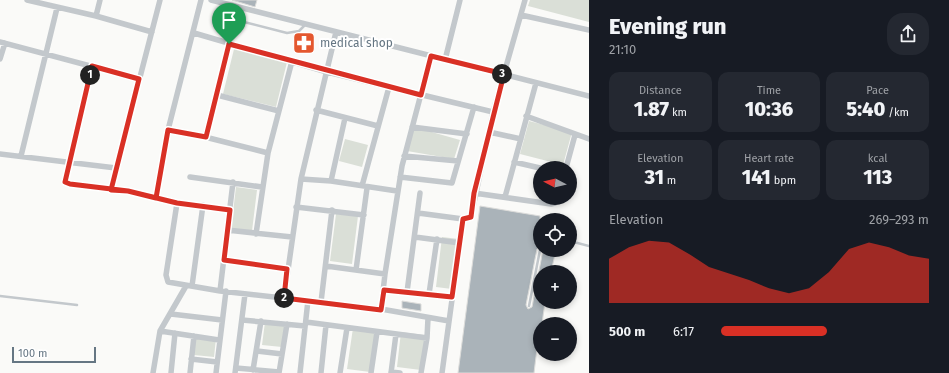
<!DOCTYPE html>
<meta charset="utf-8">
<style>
body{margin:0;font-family:"Fira Sans",sans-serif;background:#242831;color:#f1f3f6;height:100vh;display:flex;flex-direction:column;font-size:15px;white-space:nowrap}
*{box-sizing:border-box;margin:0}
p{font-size:13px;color:#9ea1a6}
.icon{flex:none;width:22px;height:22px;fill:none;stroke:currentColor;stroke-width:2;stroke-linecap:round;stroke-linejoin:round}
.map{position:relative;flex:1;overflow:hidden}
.side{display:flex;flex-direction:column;background:#171b24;width:360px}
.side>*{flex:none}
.needle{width:26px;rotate:277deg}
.buttons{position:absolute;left:533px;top:161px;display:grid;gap:8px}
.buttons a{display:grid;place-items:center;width:44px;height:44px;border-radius:50%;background:#171b24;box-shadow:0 2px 6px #0003;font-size:20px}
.scale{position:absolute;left:12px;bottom:10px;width:84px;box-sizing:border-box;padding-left:4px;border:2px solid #657683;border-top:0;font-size:11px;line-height:14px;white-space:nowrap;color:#657683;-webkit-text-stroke:3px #fff;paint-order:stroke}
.pin{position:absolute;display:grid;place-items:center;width:34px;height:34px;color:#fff;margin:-41px -17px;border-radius:50% 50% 50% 0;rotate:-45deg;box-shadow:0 0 4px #0007}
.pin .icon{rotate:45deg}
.km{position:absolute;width:20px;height:20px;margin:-10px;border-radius:50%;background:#222;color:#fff;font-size:11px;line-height:20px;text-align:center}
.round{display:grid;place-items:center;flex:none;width:42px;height:42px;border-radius:16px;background:#242831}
.overview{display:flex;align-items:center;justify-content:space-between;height:68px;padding:0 20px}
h1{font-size:22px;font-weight:800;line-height:30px}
.metrics{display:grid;grid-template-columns:repeat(3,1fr);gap:6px;height:68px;padding:4px 20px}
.metrics div{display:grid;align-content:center;border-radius:10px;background:#242831;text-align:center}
.metrics b{font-size:20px;font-weight:800}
.metrics small{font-size:11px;font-weight:400}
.metrics p{font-size:11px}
.chart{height:112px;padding:8px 20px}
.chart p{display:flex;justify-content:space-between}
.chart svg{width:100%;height:72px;margin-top:4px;fill:#d93025;opacity:.7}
ul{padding:0 20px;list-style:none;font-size:13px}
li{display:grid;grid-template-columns:64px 48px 1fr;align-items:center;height:30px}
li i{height:10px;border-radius:5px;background:#d93025}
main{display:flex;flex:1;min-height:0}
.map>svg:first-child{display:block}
.green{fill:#dadfd7}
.building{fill:#aab3b9;stroke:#dcdcda}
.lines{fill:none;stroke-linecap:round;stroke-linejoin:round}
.service{stroke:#c3c8cc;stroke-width:2.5}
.minor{stroke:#c3c8cc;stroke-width:5.5}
.route-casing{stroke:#fff;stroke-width:8}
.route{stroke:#d93025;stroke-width:5}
.labels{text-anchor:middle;stroke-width:4;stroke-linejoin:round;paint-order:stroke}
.poi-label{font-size:12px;fill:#657683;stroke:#fff;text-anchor:start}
</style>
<main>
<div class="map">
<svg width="589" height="373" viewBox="0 0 589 373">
<rect width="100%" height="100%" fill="#fafaf8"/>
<path class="green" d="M530,0h59v22l-61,-16z
M235,45l53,13 -12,49 -53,-13z
M529,121l43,11 -9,33 -43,-11z
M414,127l46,13 -6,19 -47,-8z
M345,139l23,6 -6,22 -23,-6z
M236,187l21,3 -5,41 -21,-2z
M336,214l22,2 -6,48 -22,-3z
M442,237l17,2 -7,50 -16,-2z
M265,322l20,2 -3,23 -20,-2z
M353,328l22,3 -5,41 -23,-3z
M401,332l24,3 -4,35 -24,-3z
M196,335l20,3 -2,19 -20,-2z"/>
<path class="building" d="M232,0h25l-2,7z
M480,206l60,10v31l-3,2 -11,56 2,4 4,-2 11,-57h13l-5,22h-11v30h5l-3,22h-2l-6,49h-76z
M402,301l19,3v7l-19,-3z"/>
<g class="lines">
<path class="service" d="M235,6l3,11 6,5 43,11 12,-2 7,-7
M570,241l19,5
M0,296l77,9
M529,306l11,-56"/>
<path class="minor" d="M27,0l69,16 56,16
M211,0l378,96
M521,15l68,15
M96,16l4,-16
M194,33l133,39 166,40
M0,42l139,37
M0,59l5,-16
M445,60l15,-60
M92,66l-27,116 5,2 58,7 49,12 53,7
M217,95l62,16
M316,110l62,16
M526,116l63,23
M412,127l55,7
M168,130l37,7 63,16
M489,132l32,7
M205,137l24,-93
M0,154l116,14
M21,156l36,-148
M404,156l54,5
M514,162l26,6
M566,168l9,-33
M190,177l72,10
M400,177l52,6 22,-76
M301,179l30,2 66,10
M331,181l14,-63
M362,186l27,-99
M111,189l49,-189
M474,193l77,11 4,-1 3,-5
M505,197l31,-114
M156,198l12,-68 33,-130
M177,203l-11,72 2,7 52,9 161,18 68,12
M296,207l68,8
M418,213l45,6 8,-2 22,-105 32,-112
M227,230l65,7
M256,234l12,-81 24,-92
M415,237l45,6
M224,260l63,9
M326,266l59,8
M356,270l11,-82
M192,286l11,-81
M384,290l68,7
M220,291l13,-109
M407,292l13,-99
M429,294l8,-55
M284,298l17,-119 35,-147
M321,302l11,-92
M381,309l4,-35 17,-108 29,-110
M171,314l51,6
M242,320l63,6
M306,322l121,16
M160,331l59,9
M257,351l25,3
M191,359l26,3
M236,368l43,4
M253,370l8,-49
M391,372l9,1
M153,373l7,-42 26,-45
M171,373l4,-40
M190,373l4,-37
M216,373l10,-82
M235,373l10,-79
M279,373l8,-49
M300,373l8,-73
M321,373l5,-48
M340,373l7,-45
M371,373l6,-41
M391,373l5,-39
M421,373l6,-35 1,-20
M442,373l21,-154"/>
</g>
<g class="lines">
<g class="route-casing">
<path id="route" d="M229,44l-23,93 -38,-7 -12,68 -28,-7 -17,-1 28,-111 -47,-13 -27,116 5,2 58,7 49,12 53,7 -6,50 63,9 -3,29 97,12 3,-20 68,7 11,-78 8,-2 3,-24 30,-119 -73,-18 -10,39 -192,-51"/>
</g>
<use href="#route" class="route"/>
</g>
<defs>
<g id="pharmacy-square" transform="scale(1.15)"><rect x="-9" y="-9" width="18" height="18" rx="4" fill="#e4572e" stroke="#fff"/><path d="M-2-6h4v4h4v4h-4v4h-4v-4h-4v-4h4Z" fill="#fff"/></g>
</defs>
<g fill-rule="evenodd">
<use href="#pharmacy-square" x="304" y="43"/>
</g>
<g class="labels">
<g class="poi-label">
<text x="320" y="47">medical shop</text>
</g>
</g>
</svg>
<div class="buttons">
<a><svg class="needle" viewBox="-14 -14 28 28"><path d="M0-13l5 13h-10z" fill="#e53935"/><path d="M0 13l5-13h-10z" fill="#9ea1a6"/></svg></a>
<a><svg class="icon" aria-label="locate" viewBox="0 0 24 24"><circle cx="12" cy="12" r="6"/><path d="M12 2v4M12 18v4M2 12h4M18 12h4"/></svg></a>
<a>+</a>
<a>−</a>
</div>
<div class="scale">100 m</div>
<div class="pin" style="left:229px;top:44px;background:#1e9e55"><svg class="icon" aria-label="arrive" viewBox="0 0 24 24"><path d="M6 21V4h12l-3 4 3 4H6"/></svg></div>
<b class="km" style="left:90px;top:75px">1</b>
<b class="km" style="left:284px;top:298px">2</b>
<b class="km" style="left:502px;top:74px">3</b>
</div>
<section class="side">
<div class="overview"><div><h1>Evening run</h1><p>21:10</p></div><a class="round"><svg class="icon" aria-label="share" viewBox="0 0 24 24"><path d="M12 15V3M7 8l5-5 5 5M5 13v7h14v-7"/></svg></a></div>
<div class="metrics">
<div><p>Distance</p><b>1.87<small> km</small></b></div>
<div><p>Time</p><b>10:36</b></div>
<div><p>Pace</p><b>5:40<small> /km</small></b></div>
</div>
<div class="metrics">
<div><p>Elevation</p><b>31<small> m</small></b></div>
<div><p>Heart rate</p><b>141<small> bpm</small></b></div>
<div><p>kcal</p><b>113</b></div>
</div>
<div class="chart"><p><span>Elevation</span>269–293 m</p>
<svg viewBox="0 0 160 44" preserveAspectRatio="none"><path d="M0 44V17L10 10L20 6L30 7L40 14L50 22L60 26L70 30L80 35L90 38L100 35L110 25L120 11L130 7L140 10L150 15L160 17V44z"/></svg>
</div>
<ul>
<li><b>500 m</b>6:17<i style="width:51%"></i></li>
</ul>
</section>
</main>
